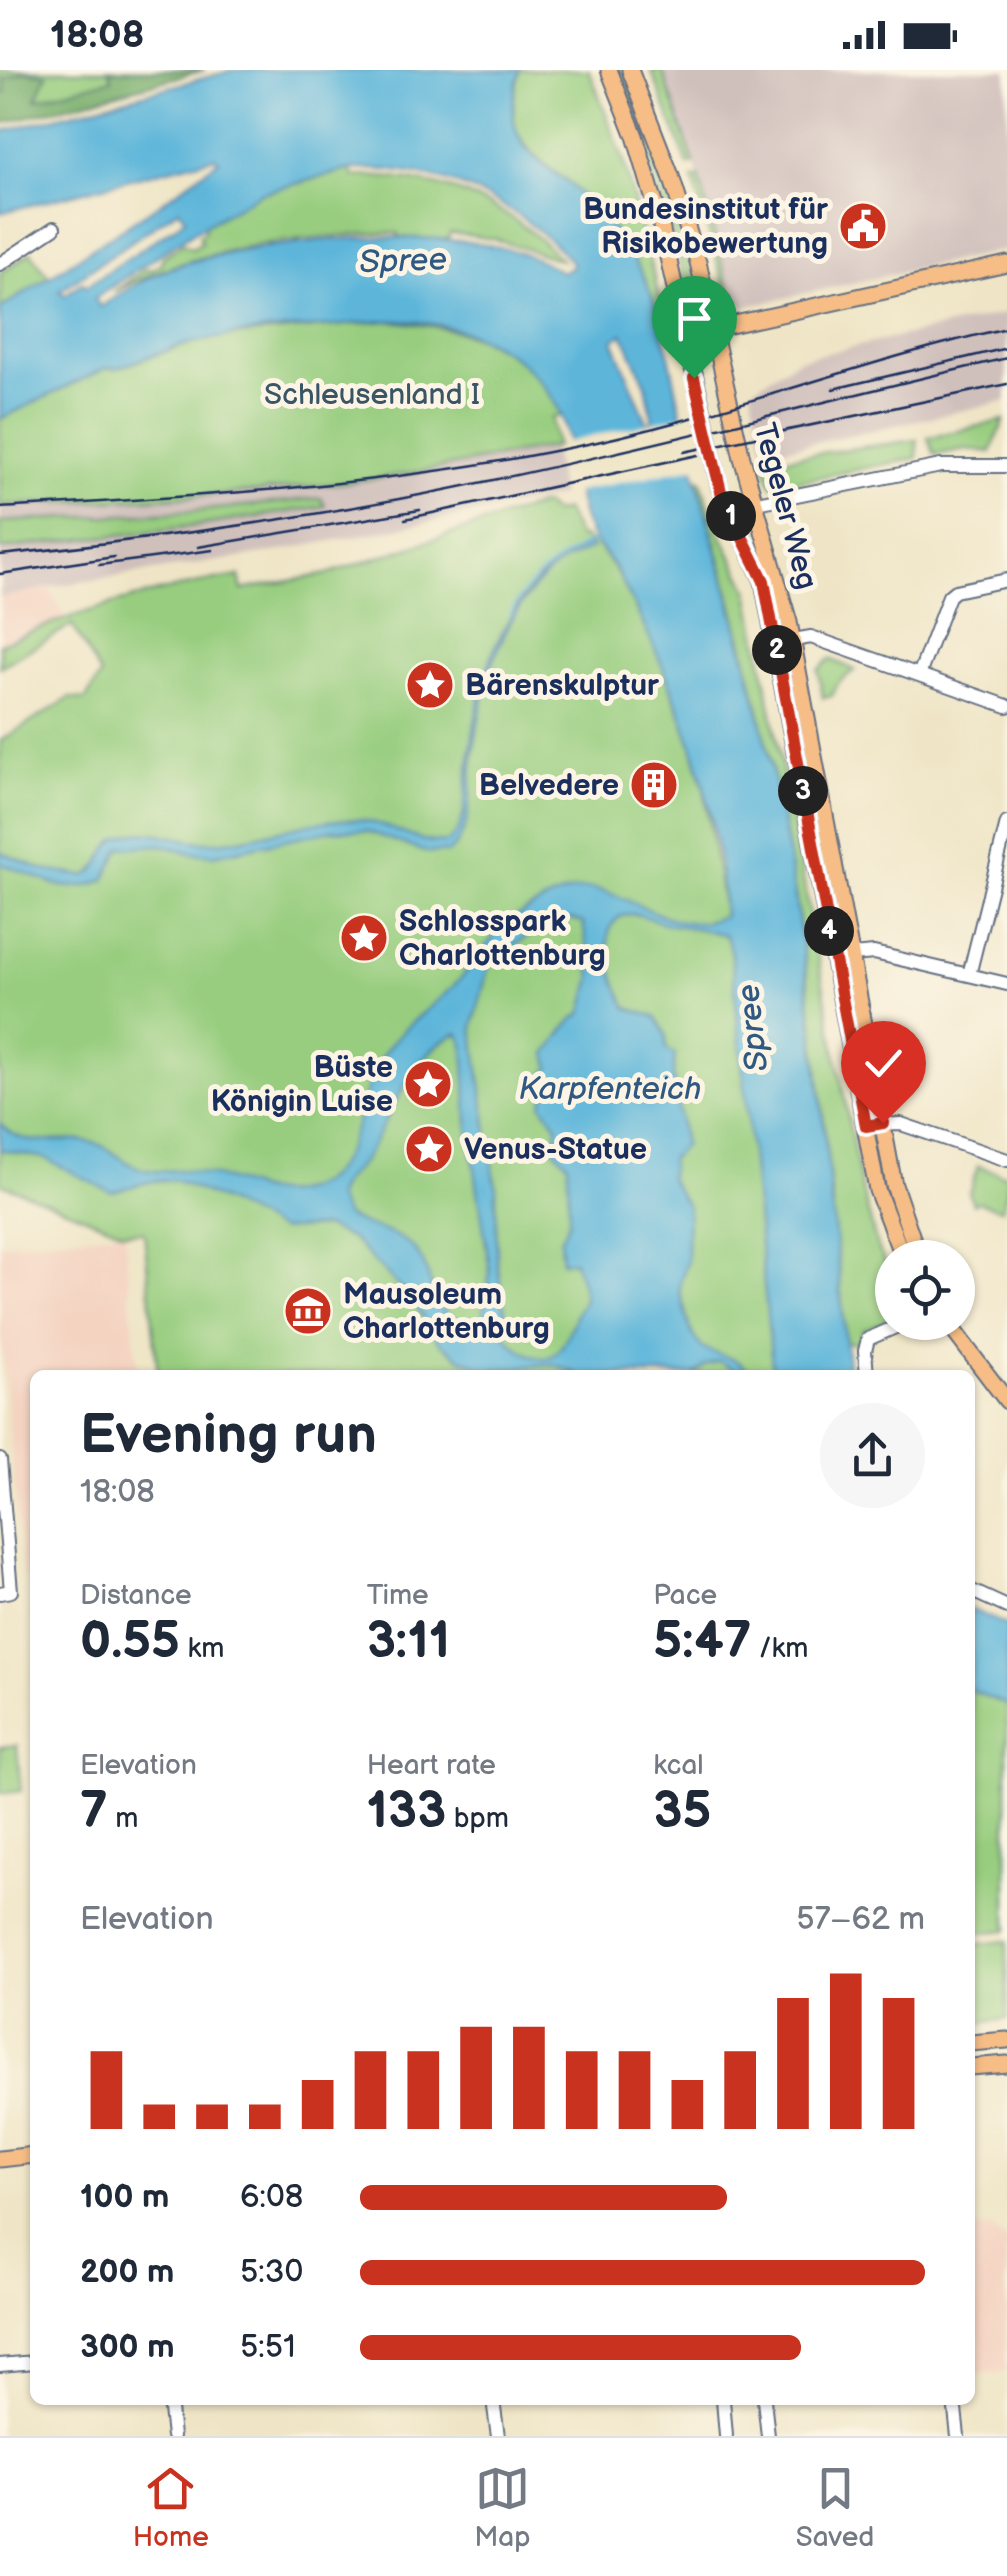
<!DOCTYPE html>
<meta charset="utf-8">
<style>
body{margin:0;font-family:"Balsamiq Sans",sans-serif;background:#f6f6f7;color:#1f2937;height:100vh;display:flex;flex-direction:column;font-size:38px;white-space:nowrap}
*{box-sizing:border-box;margin:0}
p{font-size:32px;color:#747a83}
.icon{flex:none;width:55px;height:55px;fill:none;stroke:currentColor;stroke-width:2;stroke-linecap:round;stroke-linejoin:round}
.map{position:relative;flex:1;overflow:hidden}
.details{position:absolute;left:30px;top:1300px;width:945px;height:1035px;display:flex;flex-direction:column;background:#fff;border-radius:15px;box-shadow:0 2px 8px #0004}
.details>*{flex:none}
.controls{position:absolute;left:875px;top:1170px;display:grid;gap:20px}
.controls a{display:grid;place-items:center;width:100px;height:100px;border-radius:50%;background:#fff;box-shadow:0 2px 8px #0004;font-size:50px}
.pin{position:absolute;display:grid;place-items:center;width:85px;height:85px;color:#fff;margin:-102px -42px;border-radius:50% 50% 50% 0;rotate:-45deg;box-shadow:0 0 10px #0007}
.pin .icon{rotate:45deg}
.km{position:absolute;width:50px;height:50px;margin:-25px;border-radius:50%;background:#222;color:#fff;font-size:28px;line-height:50px;text-align:center}
.round{display:grid;place-items:center;flex:none;width:105px;height:105px;border-radius:52px;background:#f6f6f7}
.overview{display:flex;align-items:center;justify-content:space-between;height:170px;padding:0 50px}
h1{font-size:55px;font-weight:700;line-height:75px}
.figures{display:grid;grid-template-columns:repeat(3,1fr);gap:15px;height:170px;padding:10px 50px}
.figures div{display:grid;align-content:center}
.figures b{font-size:50px;font-weight:700}
.figures small{font-size:28px;font-weight:400}
.figures p{font-size:28px}
.chart{height:280px;padding:20px 50px}
.chart p{display:flex;justify-content:space-between}
.chart svg{width:100%;height:180px;margin-top:10px;stroke:#c8321e;stroke-width:6}
ul{padding:0 50px;list-style:none;font-size:32px}
li{display:grid;grid-template-columns:160px 120px 1fr;align-items:center;height:75px}
li i{height:25px;border-radius:12px;background:#c8321e}
.status{display:flex;justify-content:space-between;align-items:center;height:70px;padding:0 50px;background:#fff;direction:ltr}
.status svg{height:28px;fill:currentColor}
.tab-bar{display:flex;justify-content:space-around;align-items:center;height:140px;border-top:2px solid #e0e1e3;background:#fff;font-size:28px;color:#747a83}
.tab-bar a{display:grid;justify-items:center;gap:5px}
.tab-bar .selected{color:#c8321e}
.map>svg:first-child{display:block}
.built{fill:#f4d3c1}
.industrial{fill:#d0c0bc}
.green{fill:#98cd7f;stroke:#5a7e6e;stroke-width:2.5}
.forest{fill:#7ab06e;stroke:#4a7066;stroke-width:2.5}
.water{fill:#5db6da;stroke:#3c729c;stroke-width:2.5;fill-rule:evenodd}
.pier{fill:#efe5c6}
.lines{fill:none;stroke-linecap:round;stroke-linejoin:round}
.stream{stroke:#5db6da;stroke-width:2.5}
.minor-casing{stroke:#656f82;stroke-width:16}
.major-casing{stroke:#656f82;stroke-width:19}
.minor{stroke:#fff;stroke-width:12}
.major{stroke:#f6be86;stroke-width:15}
.tram{stroke:#1b2f5e;stroke-width:2.5}
.rail{stroke:#1b2f5e;stroke-width:2.5}
.route-casing{stroke:#fff;stroke-width:20}
.route{stroke:#c8321e;stroke-width:12}
.labels{text-anchor:middle;stroke-width:10;stroke-linejoin:round;paint-order:stroke}
.poi-label{font-size:30px;font-weight:bold;fill:#1b2f5e;stroke:#fcf5e5;text-anchor:start}
.park-label{font-size:30px;fill:#3a5666;stroke:#fcf5e5}
.street-label{font-size:30px;fill:#1b2f5e;stroke:#fcf5e5}
.water-label{font-size:32px;font-style:italic;fill:#2f5883;stroke:#fcf5e5}
</style>
<div class="status"><b>18:08</b><svg viewBox="0 0 49 12"><path d="M0 12V9h3v3zM5 12V6h3v6zM10 12V3h3v9zM15 12V0h3v12zM26 1h20v11H26zM47 4h2v5h-2z"/></svg></div>
<div class="map">
<svg width="1007" height="2366" viewBox="0 0 1007 2366">
<rect width="100%" height="100%" fill="#fcf5e5"/>
<filter id="ink" filterUnits="userSpaceOnUse"><feTurbulence type="fractalNoise" baseFrequency=".01" numOctaves="2"/><feDisplacementMap in="SourceGraphic" scale="20" xChannelSelector="R" yChannelSelector="G"/><feConvolveMatrix kernelMatrix="1 2 1 2 8 2 1 2 1" color-interpolation-filters="sRGB"/></filter>
<filter id="wash" filterUnits="userSpaceOnUse"><feTurbulence type="fractalNoise" baseFrequency=".0048" numOctaves="4" result="noise"/><feDisplacementMap in="SourceGraphic" scale="40" xChannelSelector="R" yChannelSelector="G"/><feGaussianBlur stdDeviation="2.25" result="paint"/><feColorMatrix in="noise" values="0 0 0 0 0 0 0 0 0 0 0 0 0 0 0 0 0 1.4 0 .05"/><feComposite in="paint" operator="in"/></filter>
<g filter="url(#wash)">
<rect width="100%" height="100%" fill="#efe5c6"/>
<path class="built" d="M49,517l17,32 -66,25v-46z
M124,1162l14,143h-103v202l-12,1 -23,-249v-85z
M992,2158l8,9 7,2v133l-37,3v-146z"/>
<path class="industrial" d="M662,0h345v179l-263,58 -19,-18 4,-2 -27,-100z
M1007,243v88l-242,52 -14,-64 48,-30z
M552,375l9,51 -291,57 -221,34 -49,11v-93l191,-9z"/>
<path class="green" d="M0,0h109l4,9 -78,21 12,-25 -43,4 2,13 -6,1z
M520,0h69l34,89 41,156 -6,-1c-14,-31 -27,-64 -48,-89 -12,-14 -25,-27 -39,-39 -46,-40 -71,-47 -51,-116z
M616,0h8c32,81 59,163 80,248l-12,3 -15,-74z
M651,0h11l32,93 -6,2z
M352,99l1,7c83,0 150,22 208,84l-66,-21 -45,-6 -2,6h-49l-1,-6c-93,2 -200,13 -284,59l31,-23 7,1 9,-7 2,-6 20,-14 9,5 10,-6 -3,-6 6,-5 -2,-5 58,-33z
M699,107l3,10 27,101 -4,1 -32,-110z
M31,182l18,25 -49,32v-36z
M386,251c79,7 136,18 176,94l-10,3 4,28c-53,9 -105,21 -158,29 -131,21 -266,24 -398,30v-86l106,-51h11l75,-25 28,-6z
M1004,350l-13,32 -26,-3 -30,6 -7,-17z
M917,370v18l-143,28 -3,-2 -6,-20 25,-7z
M697,409l4,1 12,38 36,73 112,595 16,60 15,30v42l-29,12 -4,14 -13,-2c-19,-180 -32,-362 -67,-540 -22,-109 -50,-217 -82,-323z
M321,428l4,8 -121,19 -204,24v-27l196,-11z
M543,434l11,9 11,-3 14,28 5,-1 3,5 6,-3 26,37 36,71 35,92 14,50 30,185 41,401h-617l-14,-143h-20l-124,-49v-442l70,-43 15,2 16,-24 -29,-51 -72,42v-23c78,-33 156,-55 239,-68l3,14 85,-16z
M830,589l25,11 -16,12 -7,14 -9,2 -5,-28z
M978,1096l29,10v16l-6,17 -23,-7 -5,2 -4,-11z
M970,1620l37,15v225l-37,4z
M17,1675l4,46 -21,2v-46z
M1007,1871v78l-37,5v-79z"/>
<path class="forest" d="M109,0h96l-205,54v-31l6,-1 -2,-13 22,-8 21,4 -11,24 76,-20z"/>
<path class="water" d="M234,0h286c-6,21 -11,46 -1,67 11,22 36,34 55,51 38,35 71,80 86,131 15,53 22,109 37,162 30,107 61,214 82,323 36,188 50,381 70,571h-76l-42,-422 -5,-17c-18,-7 -35,-8 -54,-11 -15,-2 -32,-14 -47,-10 -34,11 -8,73 3,93l28,9 10,18v14l9,5 -2,22 11,69 -13,13 -2,20 19,29 -1,55 -7,19v11l10,38 13,19 33,11 19,15h-11l-25,-14 -14,5 -11,9h-114l-27,-11 -66,6 -25,-11 -22,-16 -31,-46 -57,-58 -27,-12 -46,3 -55,-29 -50,-21 -21,1 -42,11 -67,-34 -44,-8v-27c31,35 70,5 106,25 13,8 25,19 40,22 11,3 19,0 30,0 13,0 25,3 38,6 38,8 60,29 102,9 42,-20 42,-91 64,-126 20,-33 56,-53 81,-81 20,-24 34,-50 62,-65 20,-12 48,-27 71,-24 42,7 87,51 130,26 -4,-117 -53,-243 -108,-345 -7,-12 -16,-20 -23,-31 -25,-42 -14,-96 -39,-138 -35,-59 -103,-82 -170,-80 -17,0 -35,4 -52,5 -45,3 -92,6 -136,16 -27,6 -53,17 -79,26h-11l-106,51v-110l161,-106 58,-43 -4,-3 -215,56v-81zM352,99c88,-2 158,27 220,93l-1,6 -10,4c-78,-55 -289,-34 -378,-8 -30,9 -57,26 -83,43l-5,-9 98,-66 68,-39zM179,139l6,9 -9,8 -90,60 -3,-4 -18,13 -6,-4zM623,264l23,51 7,37h-6l-34,-82zM571,849l12,4 9,54 -10,37c-17,8 -22,25 -35,39l3,15 -5,6 1,17 -4,13 15,22 -3,24 14,13 1,58 -9,19 2,22 12,-1c2,7 11,31 10,37 -2,9 -3,6 -7,14 -10,22 -17,61 -52,40 -10,-6 -17,-11 -22,-22l2,-19 -8,-50 -1,-74 -23,-160 16,-62 49,-37zM458,963l6,11 4,79 22,148 -8,55c-66,-9 -39,-51 -72,-81 -19,-16 -44,-17 -64,-29l-10,-18c5,-21 21,-26 31,-43 24,-40 45,-103 91,-122z
M590,473l2,5c-12,6 -24,10 -35,18 -60,47 -77,129 -85,201 -3,30 1,65 -24,86l-23,-1 -58,-21 -35,-1 -118,25 -23,-2 -29,-8 -41,3 -17,32c-44,19 -64,-6 -104,-16v-12l44,18 41,6c19,-7 17,-30 34,-38 30,-15 61,5 90,4 51,-1 101,-26 152,-22 30,3 57,26 87,22l10,-11 5,-14c12,-93 13,-181 88,-250 11,-11 27,-15 39,-24z
M970,1539l37,16v80l-37,-15z"/>
<path class="pier" d="M687,344l12,52 -127,27 -9,-50z"/>
<g class="lines">
<path class="stream" d="M509,547c16,-37 50,-59 84,-77"/>
</g>
</g>
<g filter="url(#ink)">
<g class="lines">
<g class="minor-casing">
<path id="minor" d="M0,194l54,-36
M727,439l214,-43h66
M776,573l35,-6 196,69
M919,605l30,-79 6,-5 52,-11
M842,886l32,-3 133,31
M969,905l38,-152
M873,1055l28,-1 106,36
M867,1305l-2,-24 3,-12 39,-17
M0,1390l11,131 -11,2
M970,1520l37,17
M0,2295l35,-3
M169,2330l4,36
M493,2330l5,36
M723,2330l3,36
M764,2330l4,36
M954,2330l4,36"/>
</g>
<g class="major-casing">
<path id="major" d="M609,0l26,66 24,81 61,272 43,92 114,609 26,68
M630,0l41,106 27,86 44,196 47,164 105,563 25,73
M685,265l322,-71
M947,1252l60,79
M970,1973l37,-3
M970,1997l37,-3
M0,2089l35,-4"/>
</g>
<use href="#minor" class="minor"/>
<use href="#major" class="major"/>
<path class="tram" d="M833,319l174,-41
M0,438c200,-12 400,-22 597,-66 139,-31 271,-83 410,-114"/>
<path class="rail" d="M684,382l323,-68
M405,449l293,-64
M198,477l222,-37
M0,485c134,-14 267,-31 399,-56 205,-39 406,-94 608,-141
M99,495l114,-15
M0,504l114,-17"/>
</g>
</g>
<g class="lines" filter="url(#ink)">
<g class="route-casing">
<path id="route" d="M694,308l28,118 42,85 102,545 17,-3"/>
</g>
<use href="#route" class="route"/>
</g>
<defs>
<g id="civic-disc" transform="scale(2.5)"><circle r="9.5" fill="#c8321e" stroke="#fcf5e5"/><path d="M-.6-6.5H3V-4.5H.6V-3L4-1V1h2V6H-6V1h2V-1L-.6-3ZM-1.2 2.5V6h2.4V2.5Z" fill="#fff"/></g>
<g id="sight-disc" transform="scale(2.5)"><circle r="9.5" fill="#c8321e" stroke="#fcf5e5"/><path d="M0-6L1.8-2.2L6-1.7L2.9 1.2L3.7 5.4L0 3.3L-3.7 5.4L-2.9 1.2L-6-1.7L-1.8-2.2Z" fill="#fff"/></g>
<g id="building-disc" transform="scale(2.5)"><circle r="9.5" fill="#c8321e" stroke="#fcf5e5"/><path d="M-4-6H4V6H1V3H-1V6H-4ZM-2.5-4.3h1.7v1.8h-1.7ZM.8-4.3h1.7v1.8H.8ZM-2.5-1h1.7V.8h-1.7ZM.8-1h1.7V.8H.8Z" fill="#fff"/></g>
<g id="museum-disc" transform="scale(2.5)"><circle r="9.5" fill="#c8321e" stroke="#fcf5e5"/><path d="M0-6L6-3V-2H-6V-3ZM-5-1h2V3h-2ZM-1-1h2V3h-2ZM3-1h2V3H3ZM-6 4H6V6H-6Z" fill="#fff"/></g>
</defs>
<g fill-rule="evenodd">
<use href="#civic-disc" x="863" y="156"/>
<use href="#sight-disc" x="430" y="615"/>
<use href="#building-disc" x="654" y="715"/>
<use href="#sight-disc" x="364" y="868"/>
<use href="#sight-disc" x="428" y="1014"/>
<use href="#sight-disc" x="429" y="1079"/>
<use href="#museum-disc" x="308" y="1241"/>
</g>
<g class="labels">
<g class="poi-label">
<text x="828" y="149" text-anchor="end">Bundesinstitut für<tspan x="828" dy="34">Risikobewertung</tspan></text>
<text x="465" y="625">Bärenskulptur</text>
<text x="619" y="725" text-anchor="end">Belvedere</text>
<text x="399" y="861">Schlosspark<tspan x="399" dy="34">Charlottenburg</tspan></text>
<text x="393" y="1007" text-anchor="end">Büste<tspan x="393" dy="34">Königin Luise</tspan></text>
<text x="464" y="1089">Venus-Statue</text>
<text x="343" y="1234">Mausoleum<tspan x="343" dy="34">Charlottenburg</tspan></text>
</g>
<g class="park-label">
<text x="372" y="334">Schleusenland I</text>
</g>
<g class="street-label">
<text transform="translate(786 436) rotate(75)" y="10">Tegeler Weg</text>
</g>
<g class="water-label">
<text transform="translate(403 190) rotate(-2)" y="11">Spree</text>
<text transform="translate(752 958) rotate(-96)" y="11">Spree</text>
<text x="610" y="1029">Karpfenteich</text>
</g>
</g>
</svg>
<div class="controls">
<a><svg class="icon" aria-label="locate" viewBox="0 0 24 24"><circle cx="12" cy="12" r="6"/><path d="M12 2v4M12 18v4M2 12h4M18 12h4"/></svg></a>
</div>
<div class="pin" style="left:694px;top:308px;background:#1e9e55"><svg class="icon" aria-label="arrive" viewBox="0 0 24 24"><path d="M6 21V4h12l-3 4 3 4H6"/></svg></div>
<div class="pin" style="left:883px;top:1053px;background:#d93025"><svg class="icon" aria-label="check" viewBox="0 0 24 24"><path d="M5 12l5 5 9-10"/></svg></div>
<b class="km" style="left:731px;top:446px">1</b>
<b class="km" style="left:777px;top:580px">2</b>
<b class="km" style="left:803px;top:721px">3</b>
<b class="km" style="left:829px;top:861px">4</b>
<section class="details">
<div class="overview"><div><h1>Evening run</h1><p>18:08</p></div><a class="round"><svg class="icon" aria-label="share" viewBox="0 0 24 24"><path d="M12 15V3M7 8l5-5 5 5M5 13v7h14v-7"/></svg></a></div>
<div class="figures">
<div><p>Distance</p><b>0.55<small> km</small></b></div>
<div><p>Time</p><b>3:11</b></div>
<div><p>Pace</p><b>5:47<small> /km</small></b></div>
</div>
<div class="figures">
<div><p>Elevation</p><b>7<small> m</small></b></div>
<div><p>Heart rate</p><b>133<small> bpm</small></b></div>
<div><p>kcal</p><b>35</b></div>
</div>
<div class="chart"><p><span>Elevation</span>57–62 m</p>
<svg viewBox="0 0 160 44" preserveAspectRatio="none"><path d="M5 44V25M15 44V38M25 44V38M35 44V38M45 44V32M55 44V25M65 44V25M75 44V19M85 44V19M95 44V25M105 44V25M115 44V32M125 44V25M135 44V12M145 44V6M155 44V12"/></svg>
</div>
<ul>
<li><b>100 m</b>6:08<i style="width:65%"></i></li>
<li><b>200 m</b>5:30<i style="width:100%"></i></li>
<li><b>300 m</b>5:51<i style="width:78%"></i></li>
</ul>
</section>
</div>
<nav class="tab-bar">
<a class="selected"><svg class="icon" aria-label="home" viewBox="0 0 24 24"><path d="M3 11l9-7 9 7M6 9v11h12V9"/></svg>Home</a>
<a><svg class="icon" aria-label="map" viewBox="0 0 24 24"><path d="M3 6l6-2 6 2 6-2v14l-6 2-6-2-6 2zM9 4v14M15 6v14"/></svg>Map</a>
<a><svg class="icon" aria-label="saved" viewBox="0 0 24 24"><path d="M7 4h10v16l-5-4-5 4z"/></svg>Saved</a>
</nav>
